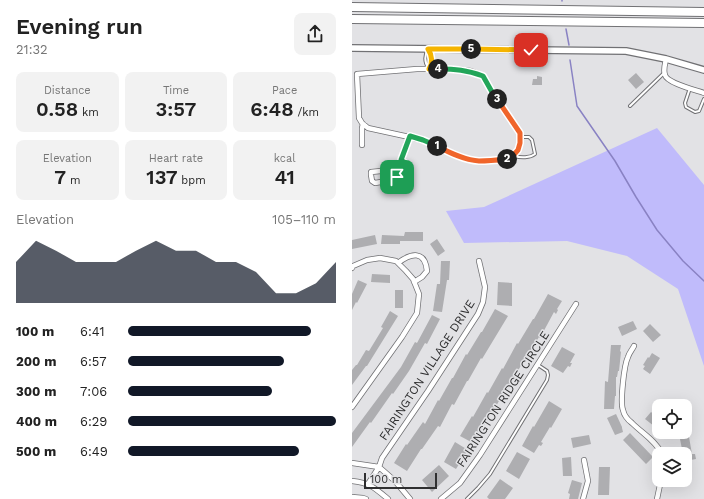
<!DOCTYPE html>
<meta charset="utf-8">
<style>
body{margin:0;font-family:"Work Sans",sans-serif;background:#f2f2f2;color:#222;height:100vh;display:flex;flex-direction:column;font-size:15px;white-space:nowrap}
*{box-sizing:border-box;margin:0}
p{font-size:13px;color:#767676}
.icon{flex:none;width:22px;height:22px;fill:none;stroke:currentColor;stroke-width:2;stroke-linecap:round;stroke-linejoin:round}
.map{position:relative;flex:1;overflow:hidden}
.sheet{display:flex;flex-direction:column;background:#fff;width:352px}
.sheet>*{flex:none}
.buttons{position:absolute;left:300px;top:399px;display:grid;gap:8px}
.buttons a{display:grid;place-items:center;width:40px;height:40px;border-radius:8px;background:#fff;box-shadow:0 4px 16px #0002;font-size:20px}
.scale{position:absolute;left:12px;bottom:10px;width:73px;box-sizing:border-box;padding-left:4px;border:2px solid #2f2f30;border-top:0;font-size:11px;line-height:14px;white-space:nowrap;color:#2f2f30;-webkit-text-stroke:3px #e2e2e5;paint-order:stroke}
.pin{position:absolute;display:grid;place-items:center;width:34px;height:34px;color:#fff;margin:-17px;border-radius:8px;box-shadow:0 2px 6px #0006}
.km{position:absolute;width:20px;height:20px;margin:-10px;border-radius:50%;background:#222;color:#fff;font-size:11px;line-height:20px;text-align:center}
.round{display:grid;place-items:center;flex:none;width:42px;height:42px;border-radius:8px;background:#f2f2f2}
.head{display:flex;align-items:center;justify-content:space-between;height:68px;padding:0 16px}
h1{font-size:22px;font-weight:600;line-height:30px}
.figures{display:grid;grid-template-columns:repeat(3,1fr);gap:6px;height:68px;padding:4px 16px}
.figures div{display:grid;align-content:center;border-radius:8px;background:#f2f2f2;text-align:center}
.figures b{font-size:20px;font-weight:600}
.figures small{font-size:11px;font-weight:400}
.figures p{font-size:11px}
.chart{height:112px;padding:8px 16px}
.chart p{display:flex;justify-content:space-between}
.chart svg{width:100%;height:72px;margin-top:4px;fill:#111827;opacity:.7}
ul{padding:0 16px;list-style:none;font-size:13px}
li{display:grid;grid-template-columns:64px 48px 1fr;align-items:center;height:30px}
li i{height:10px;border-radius:5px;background:#111827}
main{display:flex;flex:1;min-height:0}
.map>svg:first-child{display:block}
.green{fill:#c0bbfb}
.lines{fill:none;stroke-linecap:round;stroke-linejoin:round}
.stream{stroke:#8982c3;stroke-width:1.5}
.building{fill:#aeaeb1}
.service-casing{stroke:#717174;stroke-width:4}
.minor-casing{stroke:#717174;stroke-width:6}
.tertiary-casing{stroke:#717174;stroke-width:8}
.motorway-casing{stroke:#717174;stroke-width:10}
.service{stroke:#fff;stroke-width:2}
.minor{stroke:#fff;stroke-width:4.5}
.tertiary{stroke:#fff;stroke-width:5.5}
.motorway{stroke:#fff;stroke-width:8}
.split-1-casing{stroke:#fff;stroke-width:8}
.split-2-casing{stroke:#fff;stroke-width:8}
.split-3-casing{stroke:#fff;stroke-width:8}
.split-4-casing{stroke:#fff;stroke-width:8}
.split-5-casing{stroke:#fff;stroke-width:8}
.split-6-casing{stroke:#fff;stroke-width:8}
.split-1{stroke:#22a559;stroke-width:5}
.split-2{stroke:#f0652b;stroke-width:5}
.split-3{stroke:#f0652b;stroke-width:5}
.split-4{stroke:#22a559;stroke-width:5}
.split-5{stroke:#f5b400;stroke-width:5}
.split-6{stroke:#f5b400;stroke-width:5}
.labels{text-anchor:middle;stroke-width:3;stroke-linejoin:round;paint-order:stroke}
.street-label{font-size:12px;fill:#2f2f30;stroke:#e2e2e5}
</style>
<main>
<section class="sheet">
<div class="head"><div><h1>Evening run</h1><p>21:32</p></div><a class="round"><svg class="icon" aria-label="share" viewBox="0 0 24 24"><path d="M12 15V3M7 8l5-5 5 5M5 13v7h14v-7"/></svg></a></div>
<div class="figures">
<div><p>Distance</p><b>0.58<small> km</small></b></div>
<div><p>Time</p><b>3:57</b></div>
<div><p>Pace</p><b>6:48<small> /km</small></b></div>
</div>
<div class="figures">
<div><p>Elevation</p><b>7<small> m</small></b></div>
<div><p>Heart rate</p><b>137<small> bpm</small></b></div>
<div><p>kcal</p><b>41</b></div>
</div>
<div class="chart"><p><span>Elevation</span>105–110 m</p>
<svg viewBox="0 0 160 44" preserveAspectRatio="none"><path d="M0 44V19L10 6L20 12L30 19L40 19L50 19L60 12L70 6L80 12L90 12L100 19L110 19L120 25L130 38L140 38L150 32L160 19V44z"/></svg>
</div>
<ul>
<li><b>100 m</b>6:41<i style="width:88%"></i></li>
<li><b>200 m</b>6:57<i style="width:75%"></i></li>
<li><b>300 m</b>7:06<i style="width:69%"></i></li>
<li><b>400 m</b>6:29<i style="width:100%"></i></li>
<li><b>500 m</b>6:49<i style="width:82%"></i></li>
</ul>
</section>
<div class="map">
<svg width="352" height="499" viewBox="0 0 352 499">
<rect width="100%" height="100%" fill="#e2e2e5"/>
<path class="green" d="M305,128l47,57v181l-26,-77 -51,-33 -60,-15 -103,2 -18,-32 38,-4z"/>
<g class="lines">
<path class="stream" d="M210,0v1
M214,29l3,16
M218,60l7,46 38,55 21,36 21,33 26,31 21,20"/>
</g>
<path class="building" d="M284,73l8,9 -8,7 -8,-9z
M185,76l5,1v8h-10l1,-6h4z
M53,232h18v9h-23v3h-19l1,-9 22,1z
M23,235l2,9 -25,5v-9z
M85,239l8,12 -7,5 -8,-12z
M89,261h9l-1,19h-2l-5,32 -9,-1 4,-27h3z
M20,274l18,1v8l-19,-1z
M6,280l9,4 -10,19 -1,-1 -4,8v-16z
M146,282l14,1v23l-15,-1z
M43,290h8v18h-8z
M196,294l14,7 -5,8 1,1 -2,4 -2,-2 -14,26 -1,-1 -5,8 -8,14 1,1 -2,3 -2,-1 -19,33 -1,-1 -8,14 2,1 -2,3 -2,-1 -13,21 2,1 -2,3 -2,-1 -5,8 -13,-7 12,-20 1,1 14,-25 1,1 14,-25 1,1 14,-26 1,1 15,-25h1z
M143,309l13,7 -26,43 -1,-1 -13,23h-1l-13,24 -2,-1 -12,23 -2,-1 -16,23h-1l-14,22 -13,-8 12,-19 1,1 16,-23 2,2 13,-24 1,1 13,-23h1l13,-24 1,1 14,-23h1z
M38,311l8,5 -31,50h-1l-14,19v-15l4,-5h1l9,-15 3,1 14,-23 -2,-1z
M80,315l8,4 -13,25 -2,-1 -16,28 -16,23 -1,-1 -21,30 -1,-1 -18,25v-14l49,-66 14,-25 2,1z
M281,321l4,8 -15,7 -4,-9z
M298,324l11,11 -8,7 -10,-11z
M259,345h10l-1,6 1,1 -2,19h-1l-1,6h-1v19h-1l-1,13h-10l1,-28 3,1z
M210,347l13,7 -5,9h2l-2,4 -2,-1 -5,7 -12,-7z
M300,353l8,5 -10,16 -7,-5 2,-3 -2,-1 5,-8 1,1z
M197,401l13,8 -11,19 -1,-1 -9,15 2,1 -2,3 -2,-1 -5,8 -12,-7 11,-20 1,1z
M299,412l8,6v12l-14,-11z
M264,414l6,13v1l1,4 -8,3 -8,-17z
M278,433l23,24 -7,7 -23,-24z
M237,435l2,9 -18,4 -2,-10z
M337,437l3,17h3l1,5 -11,2v-7h-2l-3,-15z
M103,442l13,8 -5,8 2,1 -2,3 -2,-1 -5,8 -12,-7z
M165,452l13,7 -11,20 -13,-8z
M219,457l1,19h-9l-1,-18z
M87,465l10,11 -17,16 -10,-12z
M247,467h11l-1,28h-11z
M148,479l13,9 -8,11h-16l-2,-2z
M220,480l10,3 -4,16h-9l1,-5 -2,-1z"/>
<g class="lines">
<g class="service-casing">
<path id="service" d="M76,49c4,6 5,14 1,20 -5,-7 -5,-13 -1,-20z
M338,88l-5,15 1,4 9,5 4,-1 5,-12
M278,106l33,-32
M162,156c7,2 16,2 21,-2l-3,-14 -3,-3h-9
M115,499l11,-11 12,-14 57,-94 1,-5 -1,-4 -9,-6"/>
</g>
<g class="minor-casing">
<path id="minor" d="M314,59c-1,5 -3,11 -1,16 2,8 30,15 39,18
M65,69h40l14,2 12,5 9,16 28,41v10l-2,7 -8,9 -32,2 -10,-2 -17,-6 -28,-13 -55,-12 -6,-5 -3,-5 -2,-44z
M10,145v-17l1,-4
M47,172l-8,-2 -20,2v3l1,6 3,2 18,-3 4,-3 7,-15 -3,-2 8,-24
M46,263c13,-10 27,-13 29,8l-5,6 -8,5
M0,268l1,-2 14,-6 13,-2 16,3 10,10 7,8 6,15 -2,19 -15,24 -50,70
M282,346c-2,4 -5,7 -6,11 -4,8 -8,45 -5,53 1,5 5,10 9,13 10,10 24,18 30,31
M0,463l27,4 16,14 15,18
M0,481c18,2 23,7 36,18
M16,484l11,-17 3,-9 46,-67 50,-77 5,-12 2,-15 -6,-26
M0,497l11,1 3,1
M89,499l19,-16 20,-28 96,-151
M231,499l5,-18 -4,-21
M305,499l4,-19"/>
</g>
<g class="tertiary-casing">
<path id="tertiary" d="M0,48l274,3 40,8 38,11"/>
</g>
<g class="motorway-casing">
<path id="motorway" d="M0,7l352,5
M0,19l352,4"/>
</g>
<use href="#service" class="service"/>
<use href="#minor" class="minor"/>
<use href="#tertiary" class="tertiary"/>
<use href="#motorway" class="motorway"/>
</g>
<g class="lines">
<g class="split-1-casing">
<path id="split-1" d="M45,177l7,-15 -3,-2 9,-24 13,4 14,6"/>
</g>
<g class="split-2-casing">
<path id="split-2" d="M85,146c13,7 27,14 42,15 9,0 19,-1 28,-2"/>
</g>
<g class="split-3-casing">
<path id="split-3" d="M145,99l23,34v10l-2,7 -8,9h-3"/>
</g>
<g class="split-4-casing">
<path id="split-4" d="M86,69c18,0 28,1 45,7l9,16 5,7"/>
</g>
<g class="split-5-casing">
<path id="split-5" d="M86,69h-9c4,-6 3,-14 -1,-20h43"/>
</g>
<g class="split-6-casing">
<path id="split-6" d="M119,49l60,1"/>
</g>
<use href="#split-1" class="split-1"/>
<use href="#split-2" class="split-2"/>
<use href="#split-3" class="split-3"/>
<use href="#split-4" class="split-4"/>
<use href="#split-5" class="split-5"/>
<use href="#split-6" class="split-6"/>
</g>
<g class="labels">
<g class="street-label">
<text transform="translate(75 370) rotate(-57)" y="4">FAIRINGTON VILLAGE DRIVE</text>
<text transform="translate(151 399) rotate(-57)" y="4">FAIRINGTON RIDGE CIRCLE</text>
</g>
</g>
</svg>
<div class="buttons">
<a><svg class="icon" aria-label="locate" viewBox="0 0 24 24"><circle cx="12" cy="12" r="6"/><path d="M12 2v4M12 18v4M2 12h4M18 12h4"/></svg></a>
<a><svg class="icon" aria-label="layers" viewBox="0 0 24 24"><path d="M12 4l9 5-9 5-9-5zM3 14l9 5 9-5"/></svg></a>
</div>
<div class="scale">100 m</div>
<div class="pin" style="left:45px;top:177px;background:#1e9e55"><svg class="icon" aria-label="arrive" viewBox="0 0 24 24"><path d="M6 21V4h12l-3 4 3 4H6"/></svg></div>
<div class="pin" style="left:179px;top:50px;background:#d93025"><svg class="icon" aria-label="check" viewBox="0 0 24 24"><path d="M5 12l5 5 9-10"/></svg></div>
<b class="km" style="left:85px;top:146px">1</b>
<b class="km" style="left:155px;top:159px">2</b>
<b class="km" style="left:145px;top:99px">3</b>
<b class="km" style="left:86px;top:69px">4</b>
<b class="km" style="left:119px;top:49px">5</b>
</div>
</main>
